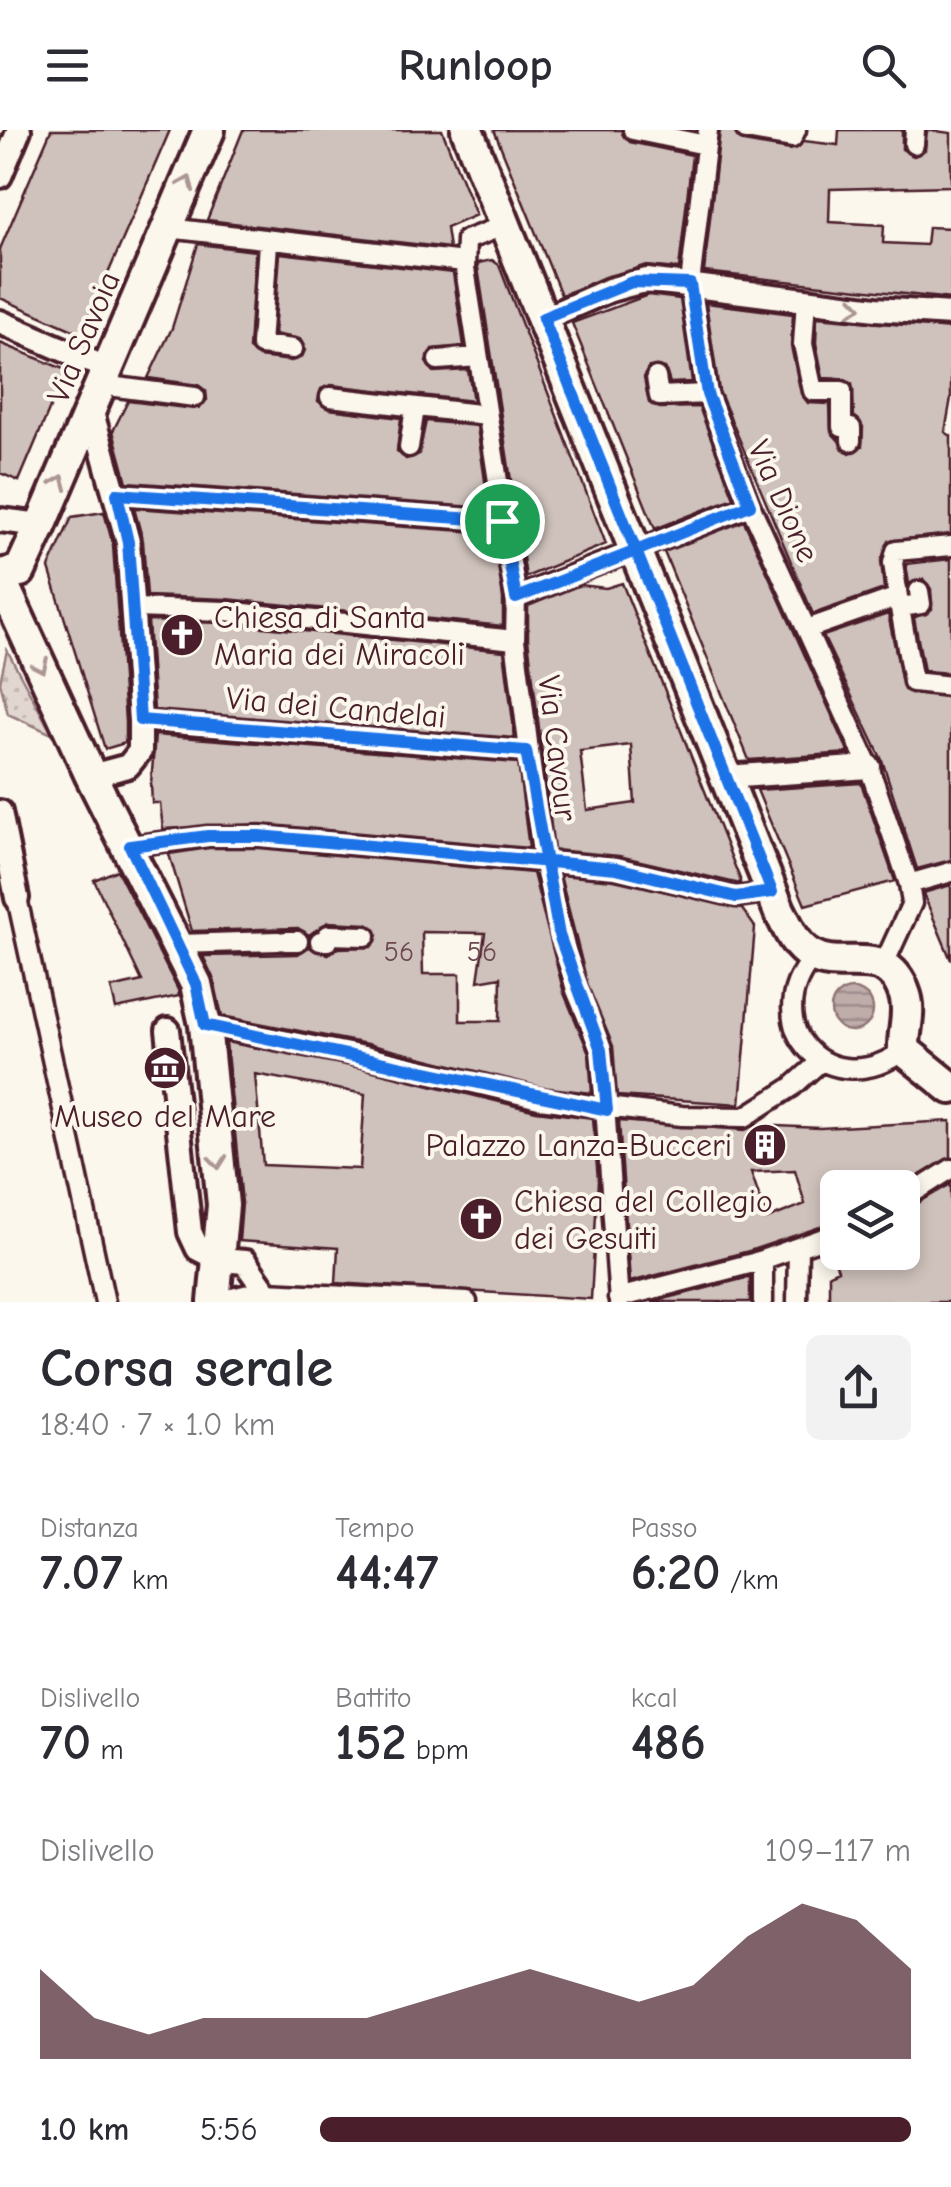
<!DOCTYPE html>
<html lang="it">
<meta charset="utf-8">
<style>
body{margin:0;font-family:"Comic Neue",sans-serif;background:#f2f2f3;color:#2b2b33;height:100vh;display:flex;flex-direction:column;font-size:38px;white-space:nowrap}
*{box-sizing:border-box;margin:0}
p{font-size:32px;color:#7c7c81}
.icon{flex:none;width:55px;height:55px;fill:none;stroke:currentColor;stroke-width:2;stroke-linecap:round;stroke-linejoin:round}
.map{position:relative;height:1172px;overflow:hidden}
.drawer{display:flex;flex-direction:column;background:#fff;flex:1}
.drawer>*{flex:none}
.controls{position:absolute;left:820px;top:1040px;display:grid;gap:20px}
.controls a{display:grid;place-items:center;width:100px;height:100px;border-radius:15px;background:#fff;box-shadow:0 5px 15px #0003;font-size:50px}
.pin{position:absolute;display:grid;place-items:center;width:85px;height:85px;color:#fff;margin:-42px;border:5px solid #fff;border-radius:50%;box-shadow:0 2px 10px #0007}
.round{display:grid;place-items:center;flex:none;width:105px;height:105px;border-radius:15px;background:#f2f2f3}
.head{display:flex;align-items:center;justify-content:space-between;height:170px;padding:0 40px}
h1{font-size:55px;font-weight:700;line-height:75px}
.figures{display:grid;grid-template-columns:repeat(3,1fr);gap:15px;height:170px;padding:10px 40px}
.figures div{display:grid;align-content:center}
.figures b{font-size:50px;font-weight:700}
.figures small{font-size:28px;font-weight:400}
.figures p{font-size:28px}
.chart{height:280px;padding:20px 40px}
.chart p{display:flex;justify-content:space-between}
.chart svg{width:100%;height:180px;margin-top:10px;fill:#4a1f2b;opacity:.7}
ul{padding:0 40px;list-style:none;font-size:32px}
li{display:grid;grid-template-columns:160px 120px 1fr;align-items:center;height:75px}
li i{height:25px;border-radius:12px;background:#4a1f2b}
header{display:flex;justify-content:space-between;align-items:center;height:130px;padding:0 40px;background:#fff;font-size:45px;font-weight:700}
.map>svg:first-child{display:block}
.grass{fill:url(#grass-dots);stroke:#967b7e;stroke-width:2.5}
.water{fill:url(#water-rules);stroke:#907477;stroke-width:2.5}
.building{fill:#cfc2bc;stroke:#4a1f2b;stroke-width:2.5;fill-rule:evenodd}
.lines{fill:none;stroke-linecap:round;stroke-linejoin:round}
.pedestrian-casing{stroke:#4a1f2b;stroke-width:25}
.minor-casing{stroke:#4a1f2b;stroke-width:30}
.tertiary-casing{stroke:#4a1f2b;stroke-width:38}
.pedestrian{stroke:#fbf7ec;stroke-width:18}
.minor{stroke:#fbf7ec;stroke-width:22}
.tertiary{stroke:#fbf7ec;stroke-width:30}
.oneway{stroke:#ab9695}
.route-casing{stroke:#fff;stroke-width:20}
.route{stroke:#1a73e8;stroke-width:12}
.labels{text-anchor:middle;stroke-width:8;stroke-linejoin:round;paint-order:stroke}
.number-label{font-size:28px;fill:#6b484f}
.street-label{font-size:32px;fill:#4a1f2b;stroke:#fbf7ec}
.poi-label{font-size:32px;fill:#4a1f2b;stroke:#fbf7ec;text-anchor:start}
</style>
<header><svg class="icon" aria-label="menu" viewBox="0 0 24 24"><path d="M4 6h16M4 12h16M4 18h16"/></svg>Runloop<svg class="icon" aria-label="search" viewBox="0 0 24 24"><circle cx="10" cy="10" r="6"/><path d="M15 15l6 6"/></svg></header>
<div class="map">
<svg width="951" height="1172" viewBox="0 0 951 1172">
<defs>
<pattern id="grass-dots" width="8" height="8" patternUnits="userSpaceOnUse" patternTransform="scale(2.5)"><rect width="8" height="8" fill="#e2d7d0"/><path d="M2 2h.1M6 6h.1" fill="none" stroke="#c3b8b3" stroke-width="1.8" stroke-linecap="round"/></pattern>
<pattern id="water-rules" width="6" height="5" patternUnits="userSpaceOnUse" patternTransform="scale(2.5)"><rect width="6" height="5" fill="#bfadaa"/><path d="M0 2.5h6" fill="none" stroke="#9d8c8b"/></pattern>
</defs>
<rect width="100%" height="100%" fill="#fbf7ec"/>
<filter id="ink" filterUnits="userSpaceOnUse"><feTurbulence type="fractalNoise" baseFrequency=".01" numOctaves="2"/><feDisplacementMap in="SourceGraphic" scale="20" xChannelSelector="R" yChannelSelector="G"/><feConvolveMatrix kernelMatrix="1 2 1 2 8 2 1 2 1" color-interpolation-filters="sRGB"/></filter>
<g filter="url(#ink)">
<path class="grass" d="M7,520l45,84 -44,-20 -8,-32z"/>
<path class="water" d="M831 880a21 21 0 1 1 42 0a21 21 0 1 1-42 0Z"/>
<path class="building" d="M51,0h119l-88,204 -82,-36v-49z
M243,0h199l34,85 -30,13 3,20 -242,-28z
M494,0h127l9,12 62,13 -13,114 -36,-3 -82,29z
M720,0h14l10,12 46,8 14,-9 34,4 1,-15h63v19l12,7 11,-6 2,-20 24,3v53l-121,3 -1,33 55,3 -1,18 43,2 2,-18 23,1v71l-247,-27z
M198,114l57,7 -6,98 10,8 32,4 11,-4 3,-7 -5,-11 -26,-5 6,-81 173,20 11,73 -32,3 -6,13 8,10 34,-2 5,31 -142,-16 -10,4 -3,12 11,8 72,9 -4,33 9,8 13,-5 7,-33 51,5 12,82 -362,-26 -14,-51 15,-30 66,8 13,-9 -1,-9 -8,-6 -50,-7 24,-50z
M492,130l7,5 107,279 -80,33 -48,-309v-5z
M648,165l32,4 12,83 -22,1 -5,-15 -16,-1 -5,11 5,25 11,5 39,-1 35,91 -79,31 -83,-206z
M706,173l87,11 -2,32 10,48 7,9 22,1 1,28 19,21 12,-7 1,-19 -9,-11 -2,-32 -9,-5 -20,-1 -7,-35 1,-26 134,12v69l-6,34 6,4v98l-62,7 -8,20 3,28 -71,25 -94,-223z
M0,213l66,27 -47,111 -19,-8z
M134,378l359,25 10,65v28l-277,-27 -79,-3 -4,-55z
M104,382l9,33 12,177v21l-20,6 -56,-181 23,-51z
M744,391l105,232 -100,7 -85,-208z
M951,429v114l-27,-2 -10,-53 18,-9 -1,-20 -8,-10 -14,5 -3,-20z
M622,453l118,296v5l-121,-28 -65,-6 -26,-211v-33l52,-21 26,3zM631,615l4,58 -48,7 -7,-59z
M888,484l16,76 47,8v162l-34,9 -35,-109 -59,-124z
M148,491l76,2 280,28 11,87 -361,-28z
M155,605l363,28 11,85 -269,-24 -97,5 -3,-26h-8l-1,-19z
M861,653l34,98 -90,24 -48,-115z
M209,718h50l274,25 31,120 25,60 3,40 -51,-6 -174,-43 -145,-28 -8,-36 -11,-24 95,-2 11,-7 19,7 10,-6 33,-1 7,-12 -11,-11 -39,-2 -19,13 -11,-7 -106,3 -23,-77zM422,802l63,1 -7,48 23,-4 -1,44h-40v-47h-37z
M117,740l61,120 1,6 -63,13 -5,-21 31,-7 -48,-101z
M560,745l54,5 128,29 8,11 5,7 -15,177 -123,-8 -4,-50 -25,-60z
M951,755v75l-28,-67z
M226,912l135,26 175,43 57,7 5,63 -7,118 -255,-16 2,-35 -99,-7 3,-38zM255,944l110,20 -5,75 -97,-4z
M619,991l126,9 11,-5 64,3 131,-7v36l-53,31h-60v33l-89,30 -119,31zM795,1040l10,34 -38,15 -16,-47z
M951,1054v118h-122v-28l9,-4 -6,-18h70v-40z
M750,1147v25h-98z"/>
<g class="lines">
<g class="pedestrian-casing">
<path id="pedestrian" d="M633,0l73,15
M708,0l-18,154 17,110 43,111 119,262 40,117 3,19 -29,63
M746,0l46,8 4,-8
M914,14l1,-14
M506,95l-40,15 -1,29 51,328 -1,43 28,221 33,129 25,60 18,252
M168,98l296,34
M268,113l-7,102 32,4
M806,170l-3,44 10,47h29v36l9,1v13
M438,230l40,-3
M656,247l3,19 48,-2
M101,255l94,12
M330,267l157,18
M409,317l6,-39
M117,364l385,27
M516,467l234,-92
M898,467l15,85 38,4
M900,477l21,-3 -2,-13
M134,478l91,3 290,29
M810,498l88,-31 -5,-34 3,-12 55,-5
M140,591l387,30
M130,716l78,-10h52l356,32 120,29 36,-5
M909,754l42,-12
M17,768l88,404
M285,811h13
M320,811h8v-6l38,1
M179,814l99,-3
M813,827c-59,70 18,148 91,93
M205,895l159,31 175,43 143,17 63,1 47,-30 29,-26
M902,1070l49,-31
M763,1130v42
M618,1168l135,-35 85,-30
M271,1172l-5,-10 201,10
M797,1172l1,-53"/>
</g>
<g class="minor-casing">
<path id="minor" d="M0,46l19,-46
M543,189l66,-29 38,-10 229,29 75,5
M0,192l108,47
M91,279l37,133 12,179v30l-12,15 -37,10
M0,390l41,5
M726,647l143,-10
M0,682l17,86
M168,900l22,202 8,17 22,11 25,2 21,30 -42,10"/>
</g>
<g class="tertiary-casing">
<path id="tertiary" d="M467,0l312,780c9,17 15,35 32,45 31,19 77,-14 94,40 6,18 -2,37 -1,55l47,38
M0,445l20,-4 21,-46 168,-395
M0,448l91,198 105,208 9,41 18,180 -9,97"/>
</g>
<use href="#pedestrian" class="pedestrian"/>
<use href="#minor" class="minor"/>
<use href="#tertiary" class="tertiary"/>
</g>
<defs><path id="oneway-chevron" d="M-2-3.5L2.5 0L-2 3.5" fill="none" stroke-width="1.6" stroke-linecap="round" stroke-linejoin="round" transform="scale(2.5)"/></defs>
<g class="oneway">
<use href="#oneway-chevron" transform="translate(187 53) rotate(-67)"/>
<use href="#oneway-chevron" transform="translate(855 177) rotate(8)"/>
<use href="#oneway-chevron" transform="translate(60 352) rotate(-67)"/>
<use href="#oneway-chevron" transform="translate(41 536) rotate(65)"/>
<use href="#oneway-chevron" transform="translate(218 1032) rotate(84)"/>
</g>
</g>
<g class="lines" filter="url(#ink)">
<g class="route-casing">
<path id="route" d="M502,391l-385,-27 11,48 12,178 386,31 33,184 42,115 6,60 -402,-85 -9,-41 -66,-138 78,-10h52l356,32 120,29 36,-5 -136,-341 114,-46 -43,-111 -17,-110 -58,-2 -89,36 93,233 -120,47 -14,-77"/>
</g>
<use href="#route" class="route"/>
</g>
<defs>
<g id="church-disc" transform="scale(2.25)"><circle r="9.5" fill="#4a1f2b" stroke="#fbf7ec"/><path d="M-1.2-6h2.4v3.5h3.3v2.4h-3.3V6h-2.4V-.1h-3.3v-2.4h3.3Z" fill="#fff"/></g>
<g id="museum-disc" transform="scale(2.25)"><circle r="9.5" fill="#4a1f2b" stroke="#fbf7ec"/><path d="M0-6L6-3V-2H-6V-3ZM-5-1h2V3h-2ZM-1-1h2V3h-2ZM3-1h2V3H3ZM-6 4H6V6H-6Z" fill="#fff"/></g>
<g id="building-disc" transform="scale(2.25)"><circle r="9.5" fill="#4a1f2b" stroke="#fbf7ec"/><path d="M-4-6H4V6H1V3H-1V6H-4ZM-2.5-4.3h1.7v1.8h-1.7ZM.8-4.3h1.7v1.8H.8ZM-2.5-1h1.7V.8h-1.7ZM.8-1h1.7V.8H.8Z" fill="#fff"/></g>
</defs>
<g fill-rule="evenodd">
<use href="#church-disc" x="182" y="505"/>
<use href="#museum-disc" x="165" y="938"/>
<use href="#building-disc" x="765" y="1015"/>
<use href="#church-disc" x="481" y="1089"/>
</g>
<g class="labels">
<g class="number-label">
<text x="399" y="831">56</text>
<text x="482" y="831">56</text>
</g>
<g class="street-label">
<text transform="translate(83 207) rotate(-67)" y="11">Via Savoia</text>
<text transform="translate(784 371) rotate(66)" y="11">Via Dione</text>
<text transform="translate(336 577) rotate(5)" y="11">Via dei Candelai</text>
<text transform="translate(558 618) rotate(83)" y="11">Via Cavour</text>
</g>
<g class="poi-label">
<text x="214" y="498">Chiesa di Santa<tspan x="214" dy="37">Maria dei Miracoli</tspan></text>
<text x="165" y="997" text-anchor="middle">Museo del Mare</text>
<text x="732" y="1026" text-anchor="end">Palazzo Lanza-Bucceri</text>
<text x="514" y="1082">Chiesa del Collegio<tspan x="514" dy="37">dei Gesuiti</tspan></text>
</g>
</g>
</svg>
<div class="controls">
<a><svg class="icon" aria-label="layers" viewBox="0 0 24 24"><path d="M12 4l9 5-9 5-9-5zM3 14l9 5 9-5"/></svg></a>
</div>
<div class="pin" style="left:502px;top:391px;background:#1e9e55"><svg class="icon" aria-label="arrive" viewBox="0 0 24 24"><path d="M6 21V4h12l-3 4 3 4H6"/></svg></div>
</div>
<section class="drawer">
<div class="head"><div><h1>Corsa serale</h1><p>18:40 · 7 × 1.0 km</p></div><a class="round"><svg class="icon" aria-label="share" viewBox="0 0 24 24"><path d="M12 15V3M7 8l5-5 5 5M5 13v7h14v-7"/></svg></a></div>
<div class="figures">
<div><p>Distanza</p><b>7.07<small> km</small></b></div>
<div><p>Tempo</p><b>44:47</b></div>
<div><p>Passo</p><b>6:20<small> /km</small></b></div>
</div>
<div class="figures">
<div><p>Dislivello</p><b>70<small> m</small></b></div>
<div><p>Battito</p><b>152<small> bpm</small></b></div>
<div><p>kcal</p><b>486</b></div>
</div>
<div class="chart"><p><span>Dislivello</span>109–117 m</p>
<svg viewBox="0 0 160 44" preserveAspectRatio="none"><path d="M0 44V22L10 34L20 38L30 34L40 34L50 34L60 34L70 30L80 26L90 22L100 26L110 30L120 26L130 14L140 6L150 10L160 22V44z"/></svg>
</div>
<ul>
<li><b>1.0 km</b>5:56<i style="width:100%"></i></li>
</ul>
</section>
